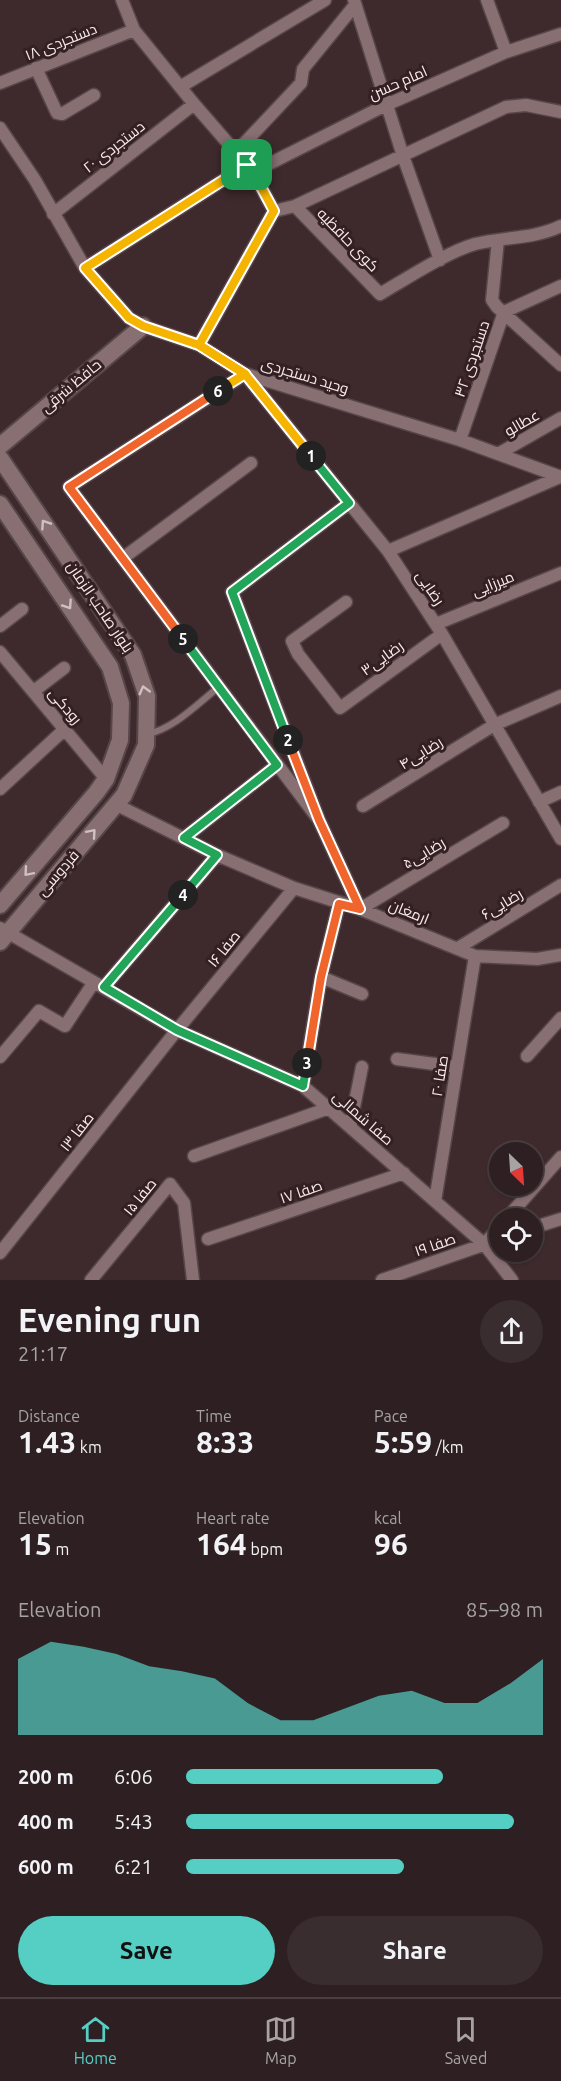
<!DOCTYPE html>
<meta charset="utf-8">
<style>
body{margin:0;font-family:Ubuntu,Cairo,sans-serif;background:#3a2d2f;color:#f1f3f6;height:100vh;display:flex;flex-direction:column;font-size:22px;white-space:nowrap}
*{box-sizing:border-box;margin:0}
p{font-size:20px;color:#a7a3a5}
.icon{flex:none;width:33px;height:33px;fill:none;stroke:currentColor;stroke-width:2;stroke-linecap:round;stroke-linejoin:round}
.map{position:relative;height:1280px;overflow:hidden}
.drawer{display:flex;flex-direction:column;background:#2e2022;flex:1}
.drawer>*{flex:none}
.needle{width:39px;rotate:155deg}
.controls{position:absolute;left:489px;top:1142px;display:grid;gap:12px}
.controls a{display:grid;place-items:center;width:54px;height:54px;border-radius:50%;background:#2e2022;box-shadow:0 2px 4px #0004,0 0 0 2px #493e40;font-size:30px}
.pin{position:absolute;display:grid;place-items:center;width:51px;height:51px;color:#fff;margin:-26px;border-radius:12px;box-shadow:0 3px 9px #0006}
.km{position:absolute;width:30px;height:30px;margin:-15px;border-radius:50%;background:#222;color:#fff;font-size:16px;line-height:30px;text-align:center}
.round{display:grid;place-items:center;flex:none;width:63px;height:63px;border-radius:32px;background:#3a2d2f}
.overview{display:flex;align-items:center;justify-content:space-between;height:102px;padding:0 18px}
h1{font-size:33px;font-weight:700;line-height:45px}
.metrics{display:grid;grid-template-columns:repeat(3,1fr);gap:9px;height:102px;padding:6px 18px}
.metrics div{display:grid;align-content:center}
.metrics b{font-size:30px;font-weight:700}
.metrics small{font-size:16px;font-weight:400}
.metrics p{font-size:16px}
.chart{height:168px;padding:12px 18px}
.chart p{display:flex;justify-content:space-between}
.chart svg{width:100%;height:108px;margin-top:6px;fill:#55cec4;opacity:.7}
.button{display:flex;gap:12px;margin-top:auto;padding:12px 18px}
.button a{flex:1;height:69px;border-radius:36px;background:#55cec4;color:#111;font-size:24px;font-weight:700;line-height:69px;text-align:center}
.button a+a{background:#3a2d2f;color:#f1f3f6}
ul{padding:0 18px;list-style:none;font-size:20px}
li{display:grid;grid-template-columns:96px 72px 1fr;align-items:center;height:45px}
li i{height:15px;border-radius:8px;background:#55cec4}
.dock{display:flex;justify-content:space-around;align-items:center;height:84px;border-top:2px solid #493e40;background:#2e2022;font-size:16px;color:#a7a3a5}
.dock a{display:grid;justify-items:center;gap:3px}
.dock .selected{color:#55cec4}
.map>svg:first-child{display:block}
.lines{fill:none;stroke-linecap:round;stroke-linejoin:round}
.lane-casing{stroke:#574649;stroke-width:9}
.street-casing{stroke:#574649;stroke-width:15}
.secondary-casing{stroke:#574649;stroke-width:20}
.lane{stroke:#876f72;stroke-width:6}
.street{stroke:#876f72;stroke-width:12}
.secondary{stroke:#876f72;stroke-width:16}
.oneway{stroke:#d1c0c2}
.split-1-casing{stroke:#fff;stroke-width:12}
.split-2-casing{stroke:#fff;stroke-width:12}
.split-3-casing{stroke:#fff;stroke-width:12}
.split-4-casing{stroke:#fff;stroke-width:12}
.split-5-casing{stroke:#fff;stroke-width:12}
.split-6-casing{stroke:#fff;stroke-width:12}
.split-7-casing{stroke:#fff;stroke-width:12}
.split-1{stroke:#f5b400;stroke-width:8}
.split-2{stroke:#22a559;stroke-width:8}
.split-3{stroke:#f0652b;stroke-width:8}
.split-4{stroke:#22a559;stroke-width:8}
.split-5{stroke:#22a559;stroke-width:8}
.split-6{stroke:#f0652b;stroke-width:8}
.split-7{stroke:#f5b400;stroke-width:8}
.labels{text-anchor:middle;stroke-width:6;stroke-linejoin:round;paint-order:stroke}
.street-label{font-size:15px;fill:#f9ebed;stroke:#342023}
</style>
<div class="map">
<svg width="561" height="1280" viewBox="0 0 561 1280">
<rect width="100%" height="100%" fill="#3e2a2d"/>
<g class="lines">
<g class="lane-casing">
<path id="lane" d="M147,734c27,-5 51,-31 72,-47"/>
</g>
<g class="street-casing">
<path id="street" d="M122,0l12,30 60,74 59,68 21,39
M354,0l49,156 37,104
M487,0l19,52
M36,68l21,45 5,1 32,-19
M0,83l134,-53
M180,87l145,-87
M0,128l35,52 50,88 44,50 14,8 56,19 46,29 215,66 101,37
M236,152l65,-69 2,-14 52,-64
M253,172l133,-67 120,-53 55,-18
M295,206l85,88c26,-15 67,-42 95,-50 28,-7 59,-5 86,-18
M274,211l21,-5 211,-99 20,-2 35,7
M53,214l141,-110
M498,240l-6,60 5,7 64,58
M85,268l162,-103
M199,345l75,-134
M460,440l44,-128 57,-26
M498,454l63,-36
M349,503l-117,89 87,228 41,89 143,-86
M388,551l172,-74
M123,558l128,-95
M346,602l-54,39 6,13 42,54 102,-74
M436,624l125,-51
M0,626l22,-17
M0,652l106,127
M34,691l30,-23
M0,789l65,-60
M539,802l22,-10
M117,805l100,50 77,33 66,21 115,47 62,3 24,-4
M363,806l131,-81 67,-29
M319,820l-250,-333 176,-113 143,177 54,83 119,205
M184,838l93,-73
M0,928l177,102 126,56 181,158 28,36
M458,948l103,-63
M321,977l41,17
M104,987l113,-132
M527,1056l34,-38
M0,1057l39,-46 26,15 29,-44
M397,1059l60,8
M303,1086l18,-109 18,-73
M350,1127l12,-60
M194,1156l135,-48
M435,1201l40,-245
M507,1218l54,-61
M532,1228l29,-9
M208,1239l196,-66
M485,1243l15,-16
M0,1253l177,-223 117,-142
M91,1280l79,-96 14,19 9,77
M382,1280l118,-41"/>
</g>
<g class="secondary-casing">
<path id="secondary" d="M0,446l143,-120
M0,458l133,197 14,41 -1,49 -22,50 -124,147
M0,504l110,163 11,36 -1,37 -14,39 -10,14 -96,112"/>
</g>
<use href="#lane" class="lane"/>
<use href="#street" class="street"/>
<use href="#secondary" class="secondary"/>
</g>
<defs><path id="oneway-chevron" d="M-2-3.5L2.5 0L-2 3.5" fill="none" stroke-width="1.6" stroke-linecap="round" stroke-linejoin="round" transform="scale(1.5)"/></defs>
<g class="oneway">
<use href="#oneway-chevron" transform="translate(45 524) rotate(-124)"/>
<use href="#oneway-chevron" transform="translate(68 605) rotate(56)"/>
<use href="#oneway-chevron" transform="translate(144 690) rotate(-105)"/>
<use href="#oneway-chevron" transform="translate(92 833) rotate(-49)"/>
<use href="#oneway-chevron" transform="translate(28 872) rotate(131)"/>
</g>
<g class="lines">
<g class="split-1-casing">
<path id="split-1" d="M247,165l6,7 21,39 -75,134 46,29 66,82"/>
</g>
<g class="split-2-casing">
<path id="split-2" d="M288,740l-56,-148 117,-89 -38,-47"/>
</g>
<g class="split-3-casing">
<path id="split-3" d="M288,740l31,80 41,89 -21,-5 -18,73 -14,86"/>
</g>
<g class="split-4-casing">
<path id="split-4" d="M183,895l-79,92 73,43 126,56 4,-23"/>
</g>
<g class="split-5-casing">
<path id="split-5" d="M183,895l34,-40 -33,-17 93,-73 -94,-126"/>
</g>
<g class="split-6-casing">
<path id="split-6" d="M183,639l-114,-152 149,-96"/>
</g>
<g class="split-7-casing">
<path id="split-7" d="M218,391l27,-17 -46,-29 -56,-19 -14,-8 -44,-50 162,-103"/>
</g>
<use href="#split-1" class="split-1"/>
<use href="#split-2" class="split-2"/>
<use href="#split-3" class="split-3"/>
<use href="#split-4" class="split-4"/>
<use href="#split-5" class="split-5"/>
<use href="#split-6" class="split-6"/>
<use href="#split-7" class="split-7"/>
</g>
<g class="labels">
<g class="street-label">
<text transform="translate(61 42) rotate(-22)" y="5">دستجردی ۱۸</text>
<text transform="translate(398 83) rotate(-24)" y="5">امام حسن</text>
<text transform="translate(114 147) rotate(-38)" y="5">دستجردی ۲۰</text>
<text transform="translate(348 240) rotate(46)" y="5">کوی حافظیه</text>
<text transform="translate(472 359) rotate(-71)" y="5">دستجردی ۳۲</text>
<text transform="translate(305 376) rotate(17)" y="5">وحید دستجردی</text>
<text transform="translate(71 386) rotate(-40)" y="5">حافظ شرقی</text>
<text transform="translate(522 423) rotate(-30)" y="5">عطالو</text>
<text transform="translate(493 584) rotate(-22)" y="5">میرزایی</text>
<text transform="translate(430 588) rotate(56)" y="5">رضایی</text>
<text transform="translate(100 607) rotate(56)" y="5">بلوار صاحب الزمان</text>
<text transform="translate(382 658) rotate(-36)" y="5">رضایی۳</text>
<text transform="translate(65 706) rotate(50)" y="5">رودکی</text>
<text transform="translate(421 753) rotate(-32)" y="5">رضایی۴</text>
<text transform="translate(424 853) rotate(-31)" y="5">رضایی۵</text>
<text transform="translate(58 873) rotate(-49)" y="5">فردوسی</text>
<text transform="translate(502 904) rotate(-31)" y="5">رضایی۶</text>
<text transform="translate(409 912) rotate(22)" y="5">ارمغان</text>
<text transform="translate(224 949) rotate(-51)" y="5">صفا ۱۶</text>
<text transform="translate(440 1076) rotate(-81)" y="5">صفا ۲۰</text>
<text transform="translate(363 1118) rotate(41)" y="5">صفا شمالی</text>
<text transform="translate(77 1132) rotate(-52)" y="5">صفا ۱۳</text>
<text transform="translate(301 1192) rotate(-19)" y="5">صفا ۱۷</text>
<text transform="translate(140 1197) rotate(-51)" y="5">صفا ۱۵</text>
<text transform="translate(435 1245) rotate(-19)" y="5">صفا ۱۹</text>
</g>
</g>
</svg>
<div class="controls">
<a><svg class="needle" viewBox="-14 -14 28 28"><path d="M0-13l5 13h-10z" fill="#e53935"/><path d="M0 13l5-13h-10z" fill="#a7a3a5"/></svg></a>
<a><svg class="icon" aria-label="locate" viewBox="0 0 24 24"><circle cx="12" cy="12" r="6"/><path d="M12 2v4M12 18v4M2 12h4M18 12h4"/></svg></a>
</div>
<div class="pin" style="left:247px;top:165px;background:#1e9e55"><svg class="icon" aria-label="arrive" viewBox="0 0 24 24"><path d="M6 21V4h12l-3 4 3 4H6"/></svg></div>
<b class="km" style="left:311px;top:456px">1</b>
<b class="km" style="left:288px;top:740px">2</b>
<b class="km" style="left:307px;top:1063px">3</b>
<b class="km" style="left:183px;top:895px">4</b>
<b class="km" style="left:183px;top:639px">5</b>
<b class="km" style="left:218px;top:391px">6</b>
</div>
<section class="drawer">
<div class="overview"><div><h1>Evening run</h1><p>21:17</p></div><a class="round"><svg class="icon" aria-label="share" viewBox="0 0 24 24"><path d="M12 15V3M7 8l5-5 5 5M5 13v7h14v-7"/></svg></a></div>
<div class="metrics">
<div><p>Distance</p><b>1.43<small> km</small></b></div>
<div><p>Time</p><b>8:33</b></div>
<div><p>Pace</p><b>5:59<small> /km</small></b></div>
</div>
<div class="metrics">
<div><p>Elevation</p><b>15<small> m</small></b></div>
<div><p>Heart rate</p><b>164<small> bpm</small></b></div>
<div><p>kcal</p><b>96</b></div>
</div>
<div class="chart"><p><span>Elevation</span>85–98 m</p>
<svg viewBox="0 0 160 44" preserveAspectRatio="none"><path d="M0 44V13L10 6L20 8L30 11L40 16L50 18L60 21L70 31L80 38L90 38L100 33L110 28L120 26L130 31L140 31L150 23L160 13V44z"/></svg>
</div>
<ul>
<li><b>200 m</b>6:06<i style="width:72%"></i></li>
<li><b>400 m</b>5:43<i style="width:92%"></i></li>
<li><b>600 m</b>6:21<i style="width:61%"></i></li>
</ul>
<div class="button"><a>Save</a><a>Share</a></div>
</section>
<nav class="dock">
<a class="selected"><svg class="icon" aria-label="home" viewBox="0 0 24 24"><path d="M3 11l9-7 9 7M6 9v11h12V9"/></svg>Home</a>
<a><svg class="icon" aria-label="map" viewBox="0 0 24 24"><path d="M3 6l6-2 6 2 6-2v14l-6 2-6-2-6 2zM9 4v14M15 6v14"/></svg>Map</a>
<a><svg class="icon" aria-label="saved" viewBox="0 0 24 24"><path d="M7 4h10v16l-5-4-5 4z"/></svg>Saved</a>
</nav>
